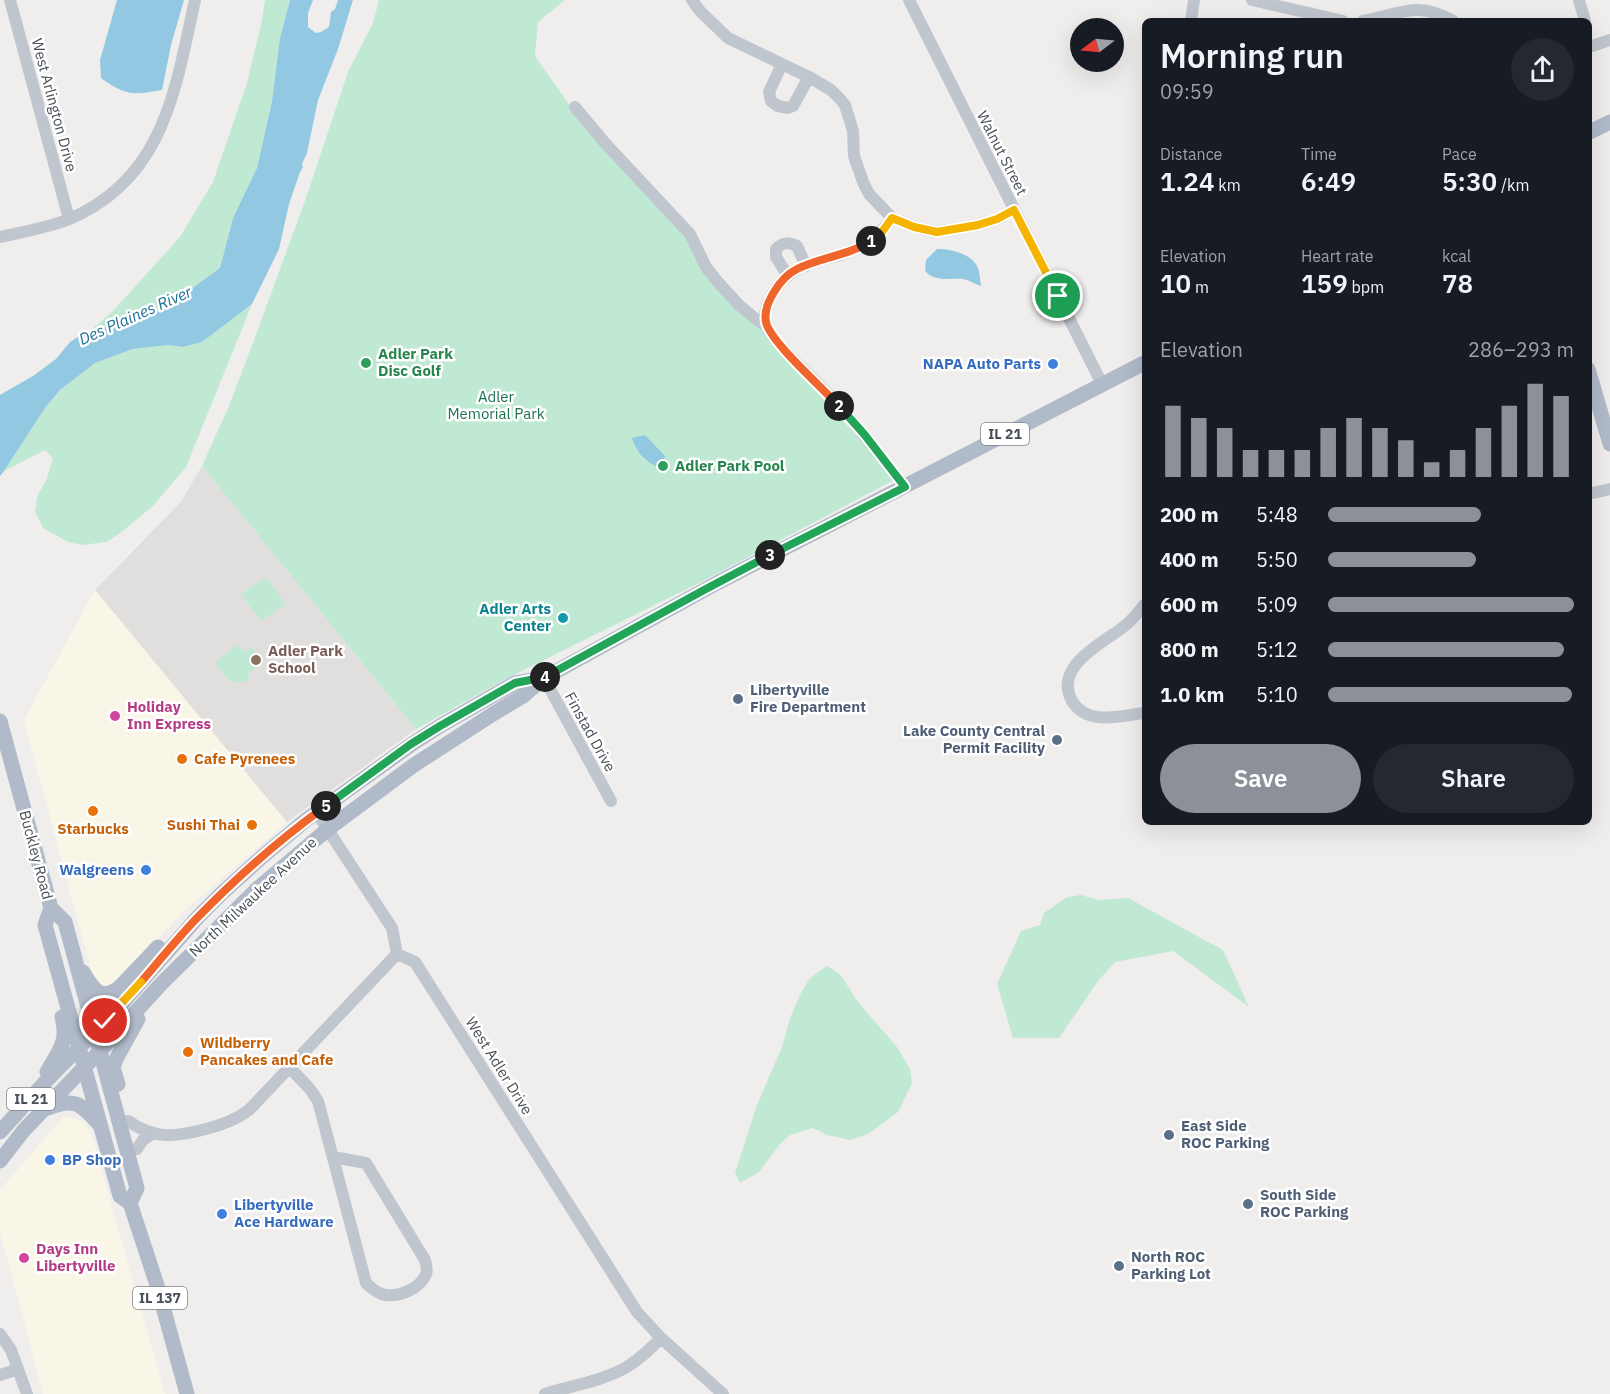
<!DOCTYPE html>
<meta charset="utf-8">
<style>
body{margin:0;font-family:"IBM Plex Sans",sans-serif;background:#242831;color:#f1f3f6;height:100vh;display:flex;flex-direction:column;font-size:22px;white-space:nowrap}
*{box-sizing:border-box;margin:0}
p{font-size:20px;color:#9ea1a6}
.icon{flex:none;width:33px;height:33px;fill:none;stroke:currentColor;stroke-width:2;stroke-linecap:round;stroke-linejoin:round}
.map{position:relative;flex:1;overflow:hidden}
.panel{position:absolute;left:1142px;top:18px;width:450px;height:807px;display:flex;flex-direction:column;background:#171b24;border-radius:9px;box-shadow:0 6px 24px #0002}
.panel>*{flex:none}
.needle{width:39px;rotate:254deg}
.buttons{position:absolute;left:1070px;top:18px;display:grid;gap:12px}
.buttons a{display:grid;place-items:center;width:54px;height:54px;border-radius:50%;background:#171b24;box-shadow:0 6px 24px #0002;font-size:30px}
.pin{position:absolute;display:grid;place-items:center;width:51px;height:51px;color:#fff;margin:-26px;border:3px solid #fff;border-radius:50%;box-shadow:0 2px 6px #0007}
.km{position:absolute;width:30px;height:30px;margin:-15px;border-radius:50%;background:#222;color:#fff;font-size:16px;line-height:30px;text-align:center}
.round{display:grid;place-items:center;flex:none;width:63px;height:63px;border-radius:32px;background:#242831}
.headline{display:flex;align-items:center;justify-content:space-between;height:102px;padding:0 18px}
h1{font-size:33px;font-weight:600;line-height:45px}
.metrics{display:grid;grid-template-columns:repeat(3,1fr);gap:9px;height:102px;padding:6px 18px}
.metrics div{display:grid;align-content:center}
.metrics b{font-size:26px;font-weight:600}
.metrics small{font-size:16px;font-weight:400}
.metrics p{font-size:16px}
.chart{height:168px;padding:12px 18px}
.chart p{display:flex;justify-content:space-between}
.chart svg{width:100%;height:108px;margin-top:6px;stroke:#8c9099;stroke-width:6}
.button{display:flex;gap:12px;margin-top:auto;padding:12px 18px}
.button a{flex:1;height:69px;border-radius:36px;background:#8c9099;color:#fff;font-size:24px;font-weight:600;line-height:69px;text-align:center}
.button a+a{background:#242831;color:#f1f3f6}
ul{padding:0 18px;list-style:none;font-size:20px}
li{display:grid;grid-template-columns:96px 72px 1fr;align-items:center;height:45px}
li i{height:15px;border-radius:8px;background:#8c9099}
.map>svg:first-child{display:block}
.commercial{fill:#f9f6e8}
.education{fill:#e0dfde}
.green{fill:#c0e9d4}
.water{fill:#92c8e1}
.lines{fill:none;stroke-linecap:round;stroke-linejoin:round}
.minor{stroke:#c0c6ce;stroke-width:12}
.major{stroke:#b0bac9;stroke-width:15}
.split-1-casing{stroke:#fff;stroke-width:12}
.split-2-casing{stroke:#fff;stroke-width:12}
.split-3-casing{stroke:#fff;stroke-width:12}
.split-4-casing{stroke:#fff;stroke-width:12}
.split-5-casing{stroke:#fff;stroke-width:12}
.split-6-casing{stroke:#fff;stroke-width:12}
.split-7-casing{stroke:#fff;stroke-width:12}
.split-1{stroke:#f5b400;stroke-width:8}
.split-2{stroke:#f0652b;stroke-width:8}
.split-3{stroke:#22a559;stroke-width:8}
.split-4{stroke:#22a559;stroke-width:8}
.split-5{stroke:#22a559;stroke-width:8}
.split-6{stroke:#f0652b;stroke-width:8}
.split-7{stroke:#f5b400;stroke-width:8}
.leisure-dot{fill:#2e9e5b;stroke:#fff;stroke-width:2}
.shop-dot{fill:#3f7fe0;stroke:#fff;stroke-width:2}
.culture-dot{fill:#0f9aa8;stroke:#fff;stroke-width:2}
.education-dot{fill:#8d6e63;stroke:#fff;stroke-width:2}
.service-dot{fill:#5c6f8a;stroke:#fff;stroke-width:2}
.hotel-dot{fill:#d1479c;stroke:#fff;stroke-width:2}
.food-dot{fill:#e8710a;stroke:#fff;stroke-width:2}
.labels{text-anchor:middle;stroke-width:5;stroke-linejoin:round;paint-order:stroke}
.shield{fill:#fff;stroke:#7f848a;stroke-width:1.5}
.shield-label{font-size:14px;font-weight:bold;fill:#484f58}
.street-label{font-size:15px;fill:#484f58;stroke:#fff}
.leisure-label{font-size:15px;font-weight:bold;fill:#27864d;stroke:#fff;text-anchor:start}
.shop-label{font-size:15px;font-weight:bold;fill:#366cbe;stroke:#fff;text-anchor:end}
.park-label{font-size:15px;fill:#217151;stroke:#fff}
.culture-label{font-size:15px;font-weight:bold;fill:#0d838f;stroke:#fff;text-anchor:end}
.education-label{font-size:15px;font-weight:bold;fill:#785e54;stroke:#fff;text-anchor:start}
.service-label{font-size:15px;font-weight:bold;fill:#4e5e75;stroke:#fff;text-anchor:start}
.hotel-label{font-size:15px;font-weight:bold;fill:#b23c85;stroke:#fff;text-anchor:start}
.food-label{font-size:15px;font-weight:bold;fill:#c56008;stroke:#fff;text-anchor:start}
.water-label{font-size:16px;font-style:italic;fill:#1c7097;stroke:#fff}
</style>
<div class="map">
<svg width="1610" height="1394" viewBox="0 0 1610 1394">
<rect width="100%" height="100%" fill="#f0eded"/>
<path class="commercial" d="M95,590l192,232 -103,89 -68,72 -11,3 -12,-8 -69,-258z
M64,1116l21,6 7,14 73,258h-122l-43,-163v-41z"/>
<path class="education" d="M202,466l214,263 -129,93 -192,-232 85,-87z"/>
<path class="green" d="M265,0h25l-10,38 -8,63 -15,67 -24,50 -13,50 -33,24 -20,17 -77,22 22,-19 68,-75 33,-55 34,-99 14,-58z
M379,0h186l-27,22 -3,34 38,54 115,125 93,118 115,126 -193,102 -195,97 -92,51 -214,-263 26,-58 25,-65 53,-145 42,-126 25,-49z
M252,304l-66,163 -33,39 -34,28 -13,8 -24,3 -14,-3 -25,-14 -8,-16 2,-15 10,-19 6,-20 -8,-8 -41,21 41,-63 15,-18 35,-27 38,-14 35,-4 15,2 19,-5z
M266,577l20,27 -25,17 -20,-27z
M238,645l6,7 8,-5 9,16 -12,10 -1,6 -3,3 -16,-1 -14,-19z
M1081,895l17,5 30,-2 95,52 26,57 -76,-56 -58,11 -17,19 -39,57h-46l-16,-54 24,-53 19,-6 4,-12 23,-16z
M827,966l13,8 18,28 39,45 13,22 2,14 -14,29 -30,22 -18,6 -23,-5 -14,-7 -23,7 -10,9 -21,28 -19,11 -5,-10 22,-68 25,-58 8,-29 11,-25 9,-15z"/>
<path class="water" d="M117,0h67l-13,45 -9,45c-30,5 -36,6 -61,-12l-1,-18z
M290,0h23l-5,13v14l8,6 5,-1 8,-5 2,-15 4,-3 3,-9h15l-15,49 -20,51 -11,53 -5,11 1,3 -3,5 -11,32 -10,45 -27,55 -50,38 -19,5 -15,-2 -35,4 -38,14 -35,27 -15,18 -41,63 -4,5v-81l33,-19 23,-17 14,-17 14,-9 83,-24 20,-17 33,-24 13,-50 24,-50 15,-67 8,-63z
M937,249c13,0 33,4 40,17 3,6 3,14 4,20 -6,-2 -12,-6 -18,-7 -13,-1 -29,3 -38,-8l1,-11z
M645,435l20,21 -3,13c-15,-6 -25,-15 -30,-31z"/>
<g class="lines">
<path class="minor" d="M10,0l59,219
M692,0l8,11 28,27 83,40 20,12 9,9 5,6 8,26 1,25 9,26 6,12 23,24 22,9 23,5 41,-7 19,-6 17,-9
M909,0l193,384
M1252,0l91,21
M1579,0l6,21
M1191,21l3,-21
M1363,21c37,-7 55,-21 90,0
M1592,46l18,-6
M782,64l-13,28 2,9 7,5 10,2 5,-2 16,-29
M575,107l30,36 85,91 16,33 11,14 22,24 18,15 9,5
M892,218c-12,17 -26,28 -46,35 -17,6 -36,8 -52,18 -15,10 -33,33 -28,53 5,18 55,61 70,78 24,27 46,56 69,85
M0,237c22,-5 46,-9 67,-17 97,-40 108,-129 128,-220
M788,276l-12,-19v-8c7,-7 12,-7 21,-3l9,20
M1588,494l22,-5
M1144,605c-6,8 -14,17 -22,23 -21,16 -69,39 -50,73 15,25 48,15 72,12
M544,678l67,123
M317,813l75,115 5,26 18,8 222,350 24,26 62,56
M290,1068l20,21 8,12 48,182c6,6 12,11 20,12 14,2 35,-7 40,-21 2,-4 0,-10 -1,-14l-59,-97 -33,-6
M128,1121c27,19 47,16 78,8 16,-4 30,-9 43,-19l148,-156
M137,1149l6,-9 10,-7
M0,1334l11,16 16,44
M0,1375l18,-6
M545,1394c25,-8 57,-13 80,-26 14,-8 25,-19 36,-30"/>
<path class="major" d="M1588,133l22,-11
M1588,369l22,75
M0,721l51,187 14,14 72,266 -7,15
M51,908l-6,17 75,271 10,7 27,82 30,109
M83,972c10,16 16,30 36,16l39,-41
M47,1072c11,-20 22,-30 15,-55
M118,1084l-5,-16 3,-9 22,-40
M48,1108c27,-11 33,-4 51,16
M0,1132l48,-53 70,-71 80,-91 24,-24 41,-37 43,-36 106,-76 28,-18 75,-43 29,-5
M0,1161l24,-31 75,-78 62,-68 96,-95 71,-60 86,-64 79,-51 30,-18 21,-18 173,-95 427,-220"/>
</g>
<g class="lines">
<g class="split-1-casing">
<path id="split-1" d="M871,241l11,-9 10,-14 22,9 23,5 41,-7 19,-6 17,-9 44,86"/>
</g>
<g class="split-2-casing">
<path id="split-2" d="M839,406c-16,-18 -69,-64 -73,-84 -2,-10 3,-22 8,-30 6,-10 13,-18 23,-23 24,-12 51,-13 74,-28"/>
</g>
<g class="split-3-casing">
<path id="split-3" d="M770,555l135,-68 -41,-53 -25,-28"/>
</g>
<g class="split-4-casing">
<path id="split-4" d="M545,677l159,-87 66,-35"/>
</g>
<g class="split-5-casing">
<path id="split-5" d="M326,806l85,-62 29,-18 75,-43 30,-6"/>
</g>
<g class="split-6-casing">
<path id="split-6" d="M141,982c18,-21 36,-43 55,-63 40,-41 84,-80 130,-113"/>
</g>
<g class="split-7-casing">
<path id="split-7" d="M105,1021l36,-39"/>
</g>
<use href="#split-1" class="split-1"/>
<use href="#split-2" class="split-2"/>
<use href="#split-3" class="split-3"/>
<use href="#split-4" class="split-4"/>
<use href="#split-5" class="split-5"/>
<use href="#split-6" class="split-6"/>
<use href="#split-7" class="split-7"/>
</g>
<g class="leisure-dot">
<circle cx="366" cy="363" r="6"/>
<circle cx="663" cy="466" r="6"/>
</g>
<g class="shop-dot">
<circle cx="1053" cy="364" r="6"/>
<circle cx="146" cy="870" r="6"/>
<circle cx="50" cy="1160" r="6"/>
<circle cx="222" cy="1214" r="6"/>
</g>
<circle class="culture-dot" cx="563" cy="618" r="6"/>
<circle class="education-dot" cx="256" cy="660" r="6"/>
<g class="service-dot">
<circle cx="738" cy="699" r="6"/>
<circle cx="1057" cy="740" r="6"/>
<circle cx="1169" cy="1135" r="6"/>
<circle cx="1248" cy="1204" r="6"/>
<circle cx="1119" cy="1266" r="6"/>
</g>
<g class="hotel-dot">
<circle cx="115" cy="716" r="6"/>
<circle cx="24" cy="1258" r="6"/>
</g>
<g class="food-dot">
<circle cx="182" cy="759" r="6"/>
<circle cx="93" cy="811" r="6"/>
<circle cx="252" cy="825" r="6"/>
<circle cx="188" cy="1052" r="6"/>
</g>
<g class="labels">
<g class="shield">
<rect x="981" y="423" width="48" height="22" rx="4.5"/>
<rect x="7" y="1088" width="48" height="22" rx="4.5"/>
<rect x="133" y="1287" width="54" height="22" rx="4.5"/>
</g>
<g class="shield-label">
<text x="1005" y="439">IL 21</text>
<text x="31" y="1104">IL 21</text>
<text x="160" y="1303">IL 137</text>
</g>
<g class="street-label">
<text transform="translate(54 105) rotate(75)" y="5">West Arlington Drive</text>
<text transform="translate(1002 153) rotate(63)" y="5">Walnut Street</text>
<text transform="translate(590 732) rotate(61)" y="5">Finstad Drive</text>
<text transform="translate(36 855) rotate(75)" y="5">Buckley Road</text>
<text transform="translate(253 897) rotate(-43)" y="5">North Milwaukee Avenue</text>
<text transform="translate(499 1066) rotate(58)" y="5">West Adler Drive</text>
</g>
<g class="leisure-label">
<text x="378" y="359">Adler Park<tspan x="378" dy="17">Disc Golf</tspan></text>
<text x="675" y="471">Adler Park Pool</text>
</g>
<g class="shop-label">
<text x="1041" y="369">NAPA Auto Parts</text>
<text x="134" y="875">Walgreens</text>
<text x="62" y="1165" text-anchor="start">BP Shop</text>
<text x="234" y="1210" text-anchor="start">Libertyville<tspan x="234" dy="17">Ace Hardware</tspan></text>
</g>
<g class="park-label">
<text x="496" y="402">Adler<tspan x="496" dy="17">Memorial Park</tspan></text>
</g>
<g class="culture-label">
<text x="551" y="614">Adler Arts<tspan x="551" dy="17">Center</tspan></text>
</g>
<g class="education-label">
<text x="268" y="656">Adler Park<tspan x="268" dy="17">School</tspan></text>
</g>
<g class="service-label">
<text x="750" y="695">Libertyville<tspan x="750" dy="17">Fire Department</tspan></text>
<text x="1045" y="736" text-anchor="end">Lake County Central<tspan x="1045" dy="17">Permit Facility</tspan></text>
<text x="1181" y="1131">East Side<tspan x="1181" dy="17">ROC Parking</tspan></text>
<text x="1260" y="1200">South Side<tspan x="1260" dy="17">ROC Parking</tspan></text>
<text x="1131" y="1262">North ROC<tspan x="1131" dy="17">Parking Lot</tspan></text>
</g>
<g class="hotel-label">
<text x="127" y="712">Holiday<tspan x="127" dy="17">Inn Express</tspan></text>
<text x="36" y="1254">Days Inn<tspan x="36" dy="17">Libertyville</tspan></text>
</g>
<g class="food-label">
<text x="194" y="764">Cafe Pyrenees</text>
<text x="240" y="830" text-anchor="end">Sushi Thai</text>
<text x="93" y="834" text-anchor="middle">Starbucks</text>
<text x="200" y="1048">Wildberry<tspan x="200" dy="17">Pancakes and Cafe</tspan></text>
</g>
<g class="water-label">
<text transform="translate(135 315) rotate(-24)" y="6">Des Plaines River</text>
</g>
</g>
</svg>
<div class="buttons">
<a><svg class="needle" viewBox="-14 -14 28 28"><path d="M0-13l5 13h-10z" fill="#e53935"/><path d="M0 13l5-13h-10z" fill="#9ea1a6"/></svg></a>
</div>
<div class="pin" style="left:1058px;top:296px;background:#1e9e55"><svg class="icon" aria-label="arrive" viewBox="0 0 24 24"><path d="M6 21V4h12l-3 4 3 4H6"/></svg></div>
<div class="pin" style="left:105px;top:1021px;background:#d93025"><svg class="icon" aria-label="check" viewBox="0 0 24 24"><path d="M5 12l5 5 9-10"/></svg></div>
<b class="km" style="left:871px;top:241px">1</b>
<b class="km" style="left:839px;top:406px">2</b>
<b class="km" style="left:770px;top:555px">3</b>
<b class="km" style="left:545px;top:677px">4</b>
<b class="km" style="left:326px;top:806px">5</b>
<section class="panel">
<div class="headline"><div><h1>Morning run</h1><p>09:59</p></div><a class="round"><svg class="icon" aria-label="share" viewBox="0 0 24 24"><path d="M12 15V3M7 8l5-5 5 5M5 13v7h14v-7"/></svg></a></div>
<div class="metrics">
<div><p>Distance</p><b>1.24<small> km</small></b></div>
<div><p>Time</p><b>6:49</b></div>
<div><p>Pace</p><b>5:30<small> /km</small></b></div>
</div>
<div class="metrics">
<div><p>Elevation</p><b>10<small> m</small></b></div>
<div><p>Heart rate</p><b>159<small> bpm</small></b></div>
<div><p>kcal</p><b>78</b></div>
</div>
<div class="chart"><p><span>Elevation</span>286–293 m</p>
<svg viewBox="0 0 160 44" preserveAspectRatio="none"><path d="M5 44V15M15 44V20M25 44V24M35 44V33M45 44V33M55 44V33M65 44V24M75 44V20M85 44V24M95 44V29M105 44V38M115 44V33M125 44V24M135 44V15M145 44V6M155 44V11"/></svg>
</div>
<ul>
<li><b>200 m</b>5:48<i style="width:62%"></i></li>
<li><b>400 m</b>5:50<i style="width:60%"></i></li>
<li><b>600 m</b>5:09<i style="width:100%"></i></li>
<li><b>800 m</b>5:12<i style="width:96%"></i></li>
<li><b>1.0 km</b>5:10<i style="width:99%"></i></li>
</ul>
<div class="button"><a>Save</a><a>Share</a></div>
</section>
</div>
